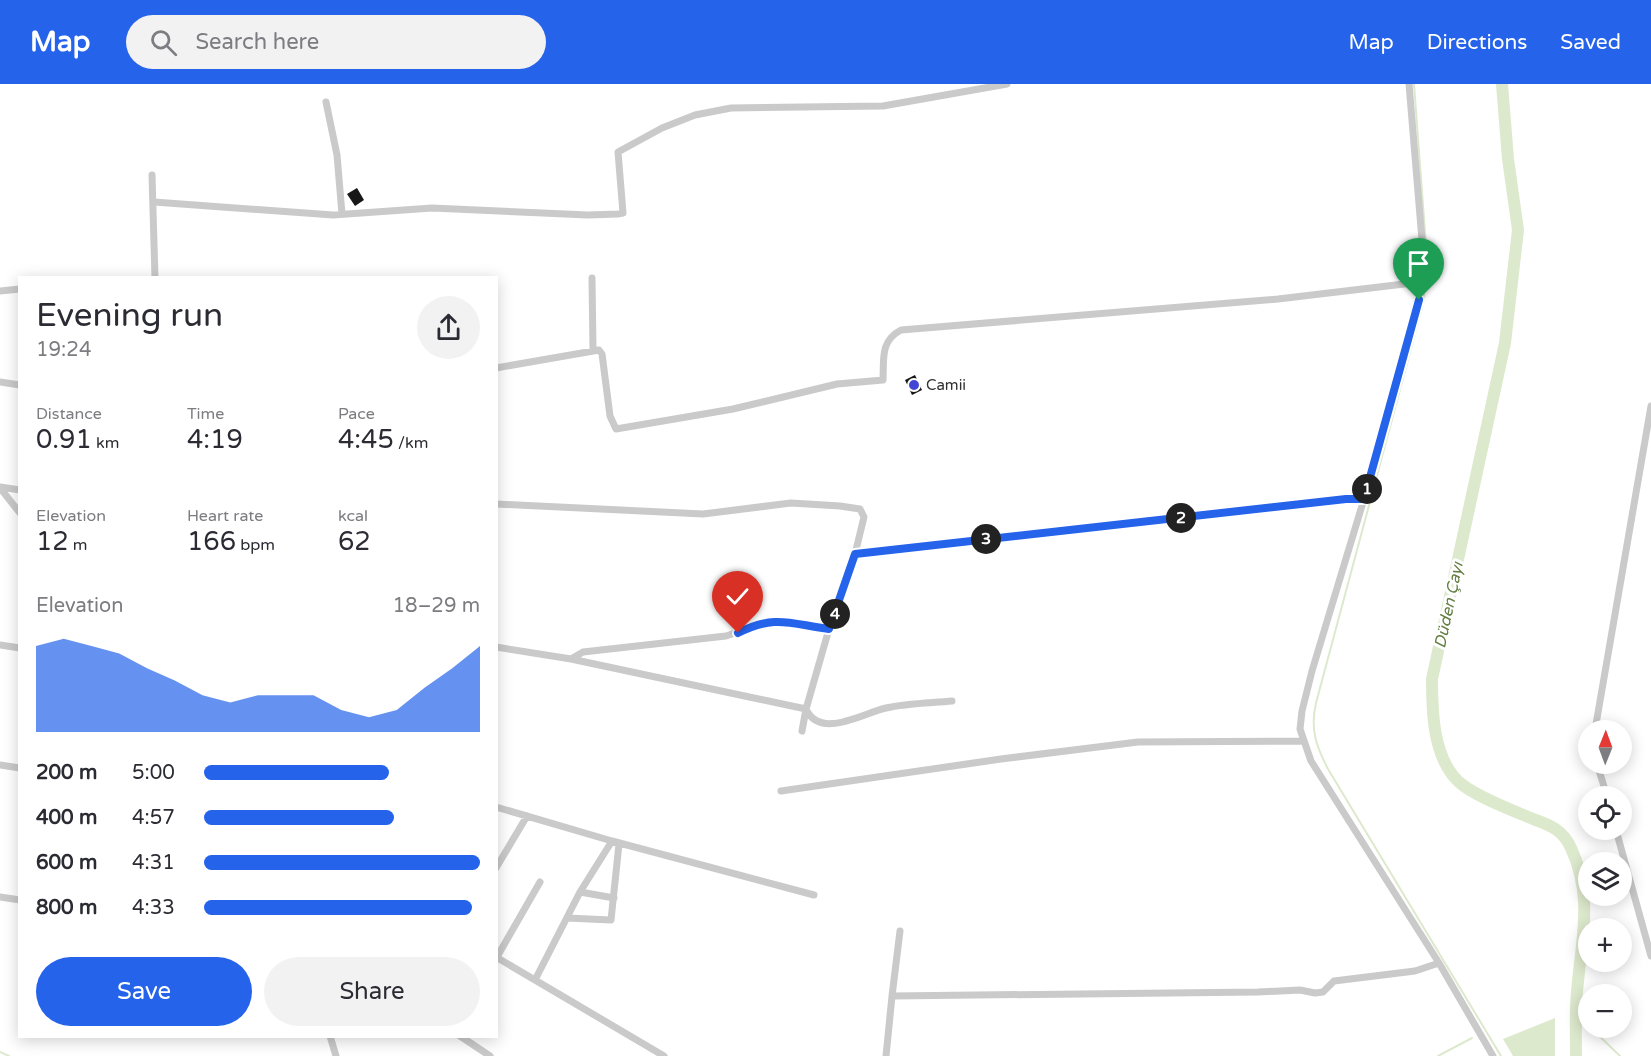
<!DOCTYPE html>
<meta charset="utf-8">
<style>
body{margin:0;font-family:"Varela Round",sans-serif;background:#f2f2f3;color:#2b2b33;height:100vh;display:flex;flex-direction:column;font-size:22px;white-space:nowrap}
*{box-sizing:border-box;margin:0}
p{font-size:20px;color:#7c7c81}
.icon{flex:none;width:33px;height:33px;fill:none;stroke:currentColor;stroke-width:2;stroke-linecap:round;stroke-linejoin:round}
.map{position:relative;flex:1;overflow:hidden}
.side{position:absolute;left:18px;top:192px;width:480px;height:762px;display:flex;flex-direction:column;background:#fff;border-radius:0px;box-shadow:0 3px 15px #0003}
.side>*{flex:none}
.needle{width:39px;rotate:1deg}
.buttons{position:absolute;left:1578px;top:636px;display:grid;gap:12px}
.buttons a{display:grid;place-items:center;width:54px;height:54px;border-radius:50%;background:#fff;box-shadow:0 3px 15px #0003;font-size:30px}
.pin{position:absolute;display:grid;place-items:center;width:51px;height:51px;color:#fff;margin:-62px -26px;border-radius:50% 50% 50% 0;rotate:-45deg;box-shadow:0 0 6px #0007}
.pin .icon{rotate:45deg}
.km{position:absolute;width:30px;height:30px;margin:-15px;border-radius:50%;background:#222;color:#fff;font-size:16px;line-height:30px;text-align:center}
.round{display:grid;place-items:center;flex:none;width:63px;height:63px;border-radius:32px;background:#f2f2f3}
.summary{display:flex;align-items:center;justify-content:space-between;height:102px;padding:0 18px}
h1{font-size:33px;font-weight:600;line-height:45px}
.metrics{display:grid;grid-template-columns:repeat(3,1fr);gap:9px;height:102px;padding:6px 18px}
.metrics div{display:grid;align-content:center}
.metrics b{font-size:26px;font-weight:600}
.metrics small{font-size:16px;font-weight:400}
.metrics p{font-size:16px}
.chart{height:168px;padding:12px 18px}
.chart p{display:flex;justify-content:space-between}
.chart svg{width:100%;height:108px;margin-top:6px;fill:#2563eb;opacity:.7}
.action{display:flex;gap:12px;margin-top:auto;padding:12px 18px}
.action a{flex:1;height:69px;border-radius:36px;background:#2563eb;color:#fff;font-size:24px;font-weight:600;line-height:69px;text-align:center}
.action a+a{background:#f2f2f3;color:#2b2b33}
ul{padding:0 18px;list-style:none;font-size:20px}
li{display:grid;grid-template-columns:96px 72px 1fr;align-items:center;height:45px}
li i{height:15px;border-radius:8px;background:#2563eb}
header{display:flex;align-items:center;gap:36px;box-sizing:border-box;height:84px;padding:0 30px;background:#2563eb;color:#fff}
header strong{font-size:28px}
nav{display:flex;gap:33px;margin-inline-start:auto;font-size:21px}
.search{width:420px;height:54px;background:#f2f2f3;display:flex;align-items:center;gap:15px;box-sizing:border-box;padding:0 21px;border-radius:33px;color:#7c7c81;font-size:22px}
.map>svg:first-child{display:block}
.water{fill:#dde9cd}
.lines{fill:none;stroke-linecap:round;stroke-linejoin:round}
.stream{stroke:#dde9cd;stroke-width:2}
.river{stroke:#dde9cd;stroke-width:12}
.building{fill:#171717}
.minor{stroke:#cacaca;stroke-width:7}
.route-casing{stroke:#fff;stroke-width:12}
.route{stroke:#2563eb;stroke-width:8}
.poi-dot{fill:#4345d5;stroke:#fff;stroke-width:2}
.labels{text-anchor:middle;stroke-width:6;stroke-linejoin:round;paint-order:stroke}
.poi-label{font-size:15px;fill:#303030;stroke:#fff;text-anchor:start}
.water-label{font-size:16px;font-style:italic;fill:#627e40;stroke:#fff}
</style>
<header>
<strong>Map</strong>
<div class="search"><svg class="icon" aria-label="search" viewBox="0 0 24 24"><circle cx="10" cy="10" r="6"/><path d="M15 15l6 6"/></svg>Search here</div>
<nav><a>Map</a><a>Directions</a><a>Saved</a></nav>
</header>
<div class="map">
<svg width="1651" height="972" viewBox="0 0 1651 972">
<rect width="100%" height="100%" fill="#fff"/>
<path class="water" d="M1555,934v38h-42l-10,-17z"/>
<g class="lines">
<path class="stream" d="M1414,0l13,175 -4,45 -107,399c-6,26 0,43 12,66l173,287
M1576,929l12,12
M1591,944l29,28
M0,968l9,4
M1438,972l34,-18"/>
<path class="river" d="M1502,0l6,75 10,71 -13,113 -73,336c0,33 1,79 27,103 15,14 55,29 74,37 17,6 30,11 38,29 23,49 10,93 6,144 -2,21 -1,43 -1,64"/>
</g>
<path class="building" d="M357,104l7,12 -9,6 -8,-12z
M915,291l7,15 -10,5 -7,-15z"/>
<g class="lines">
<path class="minor" d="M1409,0l15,180 -5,36 -55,199 -52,172 -10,40 -2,18 11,32 128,202 54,93
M326,18l11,53 5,59
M152,91l3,103
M154,118l179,13 99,-7 156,7 30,-1 5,-1 -5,-61 44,-24 33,-13 36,-7 152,-2 124,-22
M592,194l1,71
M0,207l20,-2
M496,284l103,-18 3,4 8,62 6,13 117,-20 104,-25 46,-4c1,-21 -3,-39 18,-50l377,-31 143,-17
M0,298l20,3
M0,403l20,3
M0,404l20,25
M496,420l207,10 88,-11 49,3 20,3 4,8 -9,37 491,-55h18
M829,545l-57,-8 -46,15 -143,16 -12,7 235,50 23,-80 26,-75
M0,561l20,3
M496,563l75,12
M1595,646l56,-324
M802,647l4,-22c14,31 57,4 80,-1 21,-5 44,-5 66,-7
M1597,680l10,32
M0,681l20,3
M781,707l220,-32 137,-17 165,-1
M496,723l116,34 -32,51 -45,88
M1616,746l35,126
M612,757l202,54
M496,784l31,-52
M580,808l34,6
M0,813l20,3
M567,834l44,2 8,-76
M900,847l-8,65 366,-4 42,-2 15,3 8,-1 11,-11 81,-10 24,-8
M496,873l168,99
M497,873l43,-75
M330,952l6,20
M460,952l30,20
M886,972l6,-60"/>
</g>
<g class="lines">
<g class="route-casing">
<path id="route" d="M738,549c38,-19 52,-9 91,-4l26,-75 491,-55h18l55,-199"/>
</g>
<use href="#route" class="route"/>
</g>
<circle class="poi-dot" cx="914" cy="301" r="6"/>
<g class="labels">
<g class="poi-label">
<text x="926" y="306">Camii</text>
</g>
<g class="water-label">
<text transform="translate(1448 521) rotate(-78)" y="6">Düden Çayı</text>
</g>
</g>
</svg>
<div class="buttons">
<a><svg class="needle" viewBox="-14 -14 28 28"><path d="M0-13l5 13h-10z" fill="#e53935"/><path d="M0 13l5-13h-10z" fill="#7c7c81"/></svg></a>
<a><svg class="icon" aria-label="locate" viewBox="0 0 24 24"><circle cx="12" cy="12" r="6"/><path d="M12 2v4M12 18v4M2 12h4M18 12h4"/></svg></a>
<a><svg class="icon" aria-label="layers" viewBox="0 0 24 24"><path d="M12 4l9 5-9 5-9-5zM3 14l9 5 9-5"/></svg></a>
<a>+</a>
<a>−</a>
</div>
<div class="pin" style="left:1419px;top:216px;background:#1e9e55"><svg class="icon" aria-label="arrive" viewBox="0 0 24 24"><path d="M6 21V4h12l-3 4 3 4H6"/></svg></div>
<div class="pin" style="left:738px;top:549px;background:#d93025"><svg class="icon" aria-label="check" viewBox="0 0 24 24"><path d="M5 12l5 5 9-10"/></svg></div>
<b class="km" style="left:1367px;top:405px">1</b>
<b class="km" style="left:1181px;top:434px">2</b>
<b class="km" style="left:986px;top:455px">3</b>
<b class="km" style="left:835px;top:530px">4</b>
<section class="side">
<div class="summary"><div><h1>Evening run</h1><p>19:24</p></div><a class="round"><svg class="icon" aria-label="share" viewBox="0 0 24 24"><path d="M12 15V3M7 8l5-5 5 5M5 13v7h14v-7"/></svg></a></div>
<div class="metrics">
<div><p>Distance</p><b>0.91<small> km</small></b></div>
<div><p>Time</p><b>4:19</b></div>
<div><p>Pace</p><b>4:45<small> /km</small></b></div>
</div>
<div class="metrics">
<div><p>Elevation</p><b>12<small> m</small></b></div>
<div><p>Heart rate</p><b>166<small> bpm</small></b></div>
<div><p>kcal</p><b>62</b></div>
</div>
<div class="chart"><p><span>Elevation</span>18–29 m</p>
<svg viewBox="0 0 160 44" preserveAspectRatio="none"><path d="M0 44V9L10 6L20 9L30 12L40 18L50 23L60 29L70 32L80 29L90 29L100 29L110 35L120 38L130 35L140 26L150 18L160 9V44z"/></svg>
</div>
<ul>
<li><b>200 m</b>5:00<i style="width:67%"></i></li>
<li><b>400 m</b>4:57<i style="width:69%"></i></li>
<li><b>600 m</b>4:31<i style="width:100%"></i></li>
<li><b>800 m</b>4:33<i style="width:97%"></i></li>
</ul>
<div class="action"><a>Save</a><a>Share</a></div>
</section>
</div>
